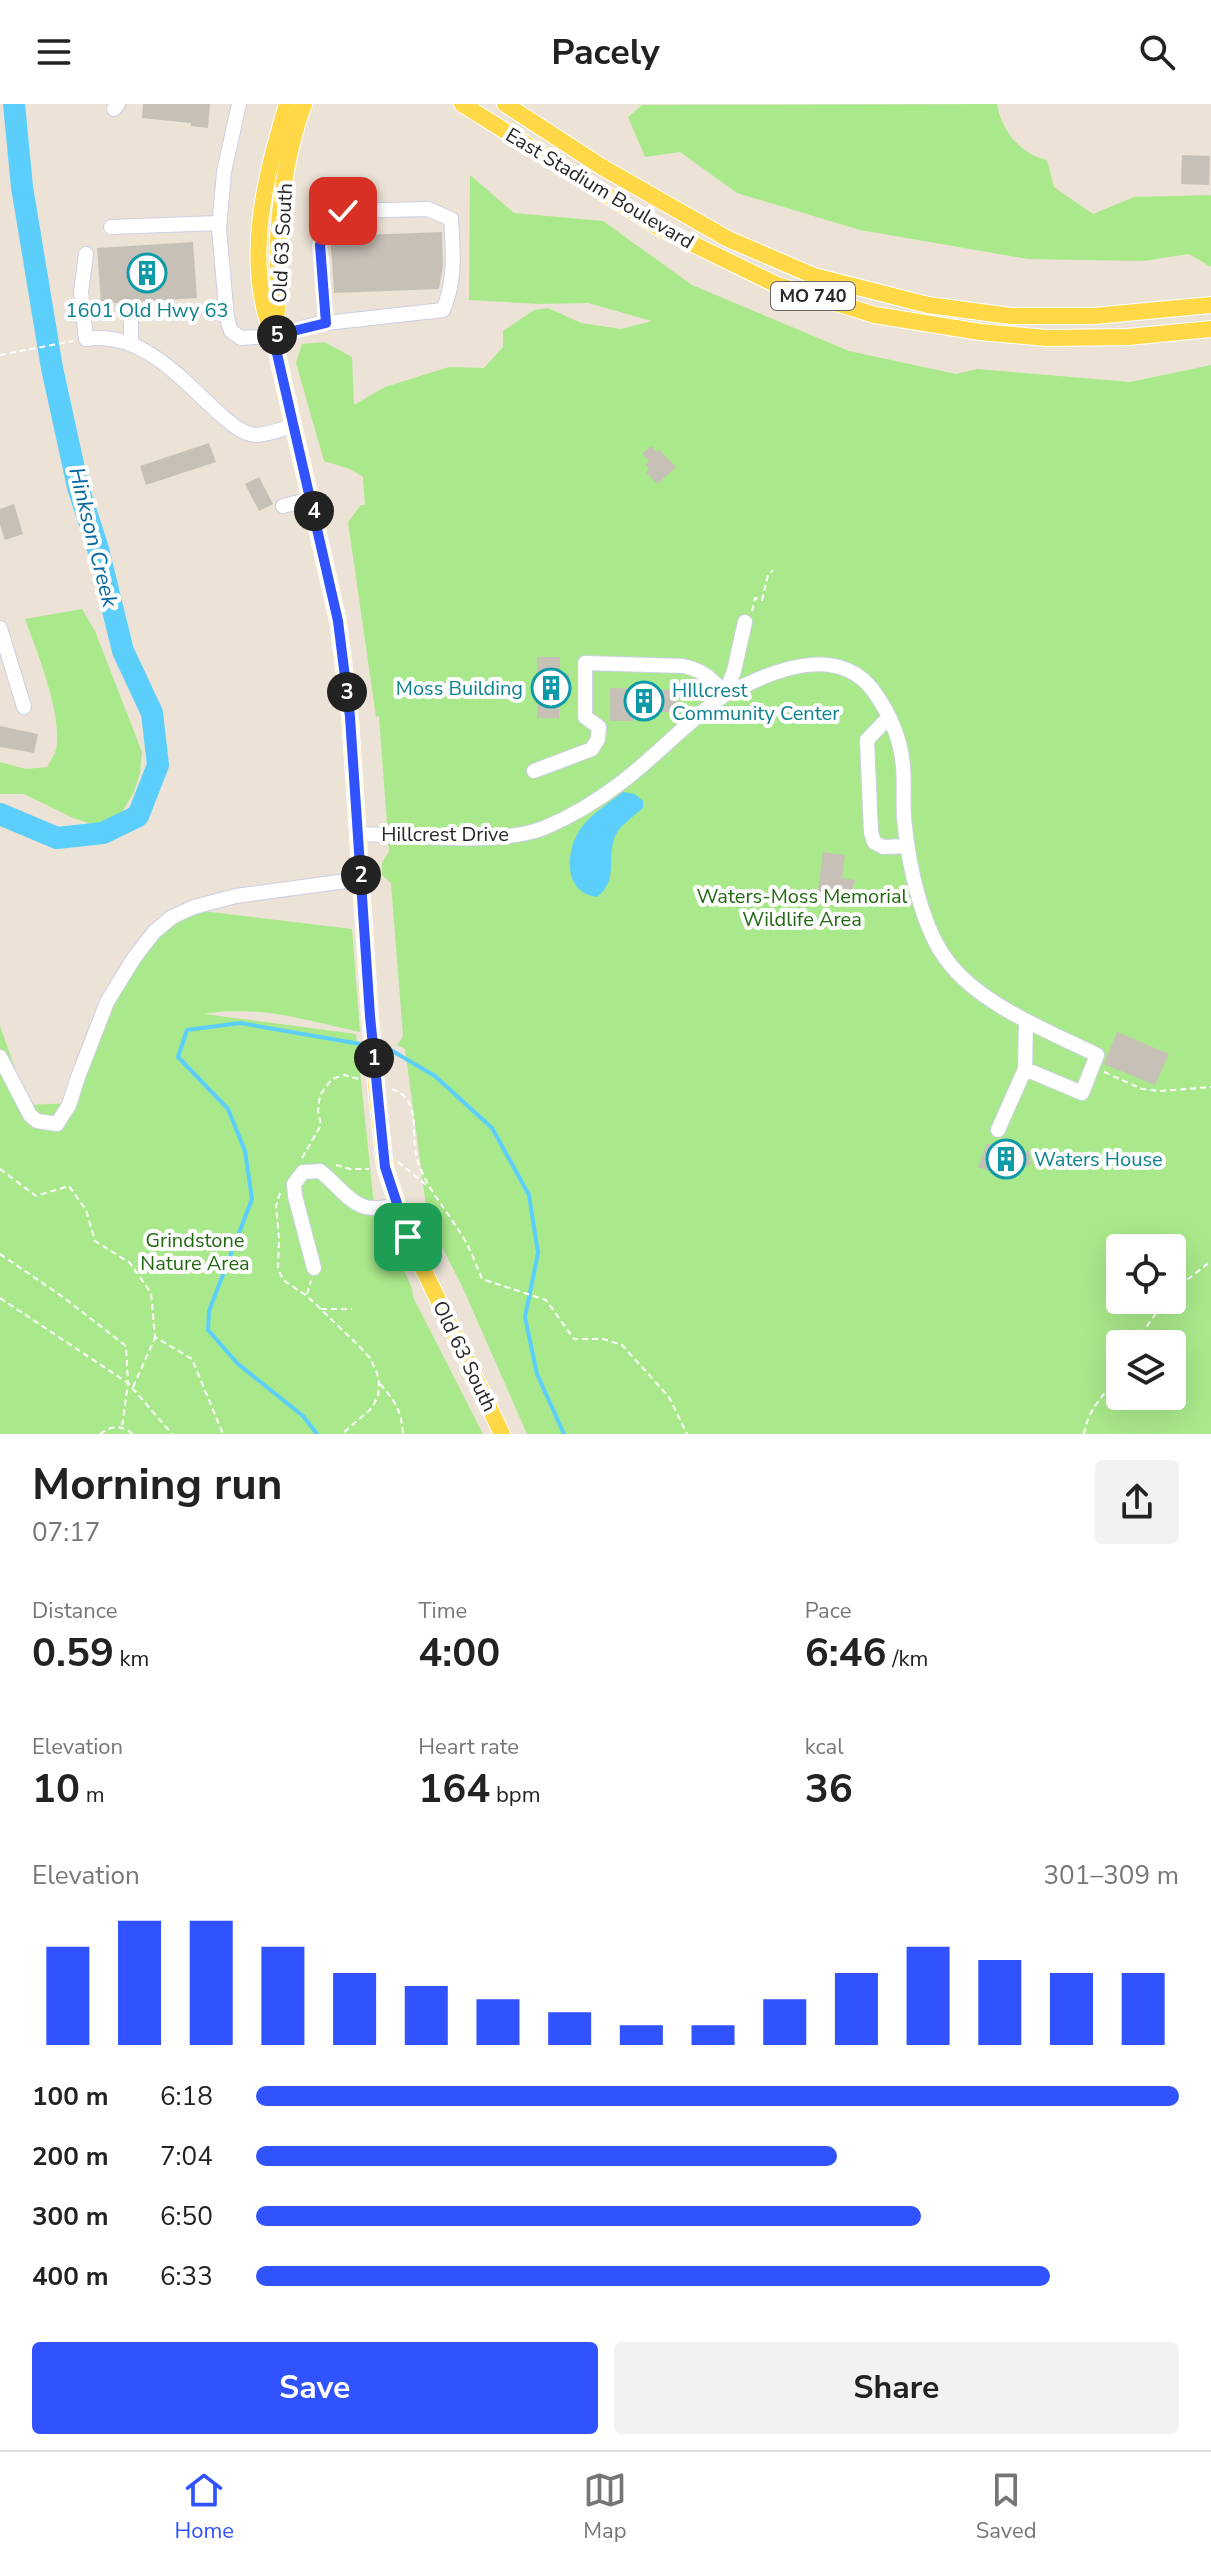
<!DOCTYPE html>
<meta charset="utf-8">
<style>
body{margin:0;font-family:"Nunito Sans",sans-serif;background:#f2f2f2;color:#222;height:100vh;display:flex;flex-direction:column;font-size:30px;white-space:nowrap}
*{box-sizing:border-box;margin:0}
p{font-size:26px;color:#767676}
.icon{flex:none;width:44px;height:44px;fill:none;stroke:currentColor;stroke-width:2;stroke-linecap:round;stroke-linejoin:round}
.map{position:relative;height:1330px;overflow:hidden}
.sheet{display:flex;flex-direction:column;background:#fff;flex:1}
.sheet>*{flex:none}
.controls{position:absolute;left:1106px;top:1130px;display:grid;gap:16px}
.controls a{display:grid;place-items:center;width:80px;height:80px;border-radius:8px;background:#fff;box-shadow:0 8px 32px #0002;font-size:40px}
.pin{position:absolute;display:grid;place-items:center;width:68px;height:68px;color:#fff;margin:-34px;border-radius:16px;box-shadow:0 4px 12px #0006}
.km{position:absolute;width:40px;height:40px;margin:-20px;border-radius:50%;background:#222;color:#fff;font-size:22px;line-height:40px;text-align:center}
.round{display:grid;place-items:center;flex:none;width:84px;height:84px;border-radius:8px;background:#f2f2f2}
.summary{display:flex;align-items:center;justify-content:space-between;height:136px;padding:0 32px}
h1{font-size:44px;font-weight:700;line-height:60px}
.metrics{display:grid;grid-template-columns:repeat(3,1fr);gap:12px;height:136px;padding:8px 32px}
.metrics div{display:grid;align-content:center}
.metrics b{font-size:40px;font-weight:700}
.metrics small{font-size:22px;font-weight:400}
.metrics p{font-size:22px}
.chart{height:224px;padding:16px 32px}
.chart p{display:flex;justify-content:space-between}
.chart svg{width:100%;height:144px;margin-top:8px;stroke:#3052ff;stroke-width:6}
.primary-button{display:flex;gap:16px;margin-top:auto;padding:16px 32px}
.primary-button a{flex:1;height:92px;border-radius:8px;background:#3052ff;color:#fff;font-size:32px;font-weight:700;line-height:92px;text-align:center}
.primary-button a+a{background:#f2f2f2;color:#222}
ul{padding:0 32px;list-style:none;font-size:26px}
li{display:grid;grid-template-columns:128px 96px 1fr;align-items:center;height:60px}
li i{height:20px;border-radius:10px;background:#3052ff}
header{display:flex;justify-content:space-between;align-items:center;height:104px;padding:0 32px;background:#fff;font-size:36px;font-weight:700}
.menu{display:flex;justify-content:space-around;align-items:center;height:112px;border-top:2px solid #e0e0e0;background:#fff;font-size:22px;color:#767676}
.menu a{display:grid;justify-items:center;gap:4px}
.menu .on{color:#3052ff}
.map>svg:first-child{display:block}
.green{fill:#aae98b;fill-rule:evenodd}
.water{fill:#5bcefb}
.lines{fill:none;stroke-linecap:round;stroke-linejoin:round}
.stream{stroke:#5bcefb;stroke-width:4}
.river{stroke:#5bcefb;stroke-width:22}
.building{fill:#c6c0b6}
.minor-casing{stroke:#cbcfe2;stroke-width:16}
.major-casing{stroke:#fff;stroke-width:18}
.path{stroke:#fff;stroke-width:2;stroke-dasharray:6 4;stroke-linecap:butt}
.minor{stroke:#fff;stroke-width:14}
.major{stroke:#ffd848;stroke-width:16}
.major-bridge-casing{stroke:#fff;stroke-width:18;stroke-linecap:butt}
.major-bridge{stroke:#ffd848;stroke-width:16}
.route-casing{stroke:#fff;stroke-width:16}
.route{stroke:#3052ff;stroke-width:10}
.labels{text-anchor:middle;stroke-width:8;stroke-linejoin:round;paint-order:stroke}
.shield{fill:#fff;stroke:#686868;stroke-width:2}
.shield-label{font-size:18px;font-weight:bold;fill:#272727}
.street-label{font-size:20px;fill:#272727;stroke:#fff}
.culture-label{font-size:20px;fill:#0d838f;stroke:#fff;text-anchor:start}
.park-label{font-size:20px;fill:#226911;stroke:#fff}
.water-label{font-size:22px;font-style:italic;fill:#0067a2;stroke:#fff}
</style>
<header><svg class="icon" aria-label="menu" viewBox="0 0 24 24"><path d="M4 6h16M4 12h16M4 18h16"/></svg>Pacely<svg class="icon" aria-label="search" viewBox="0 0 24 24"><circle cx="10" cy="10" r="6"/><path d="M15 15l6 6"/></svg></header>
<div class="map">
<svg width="1211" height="1330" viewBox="0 0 1211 1330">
<rect width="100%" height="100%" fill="#ece3d6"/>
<path class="green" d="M997,0c4,26 24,51 50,56l7,27 39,27 41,-17 77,-2v72l-22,-13 -46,7 -115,-2 -168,-29 -123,-37 -57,-41 -35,5 -17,-40 14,-12z
M470,71l44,38 89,8 89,64 157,66 107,23 21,-5 153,13 81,-17v1069h-684l-65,-148 -34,-66 -23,-171 -8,-4 6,-9 -12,-153 -9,-8v-12l7,-12 -10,-135 -3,1 -28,-195 13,-17h4l-2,-28 -13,-8 -26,-8 -28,-98 6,-19 22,-2 28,15 2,48 31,-18 64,-20 35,1 19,-21v-16l31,-21 14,-2 33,15 40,6 31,-8 -64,-18 -47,1 -72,-4zM1120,1144h52v52h-52zM1120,1240h52v52h-52z
M82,505l13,22 47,121 -2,21 -6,19 -15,25 -25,8 -21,-7 -49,-24h-24v-32l26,7 21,-2c3,-5 7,-11 9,-17 7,-35 -19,-98 -31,-131z
M195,806l157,19 8,103c-50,-11 -105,-28 -156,-18l152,20 19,180 4,2 33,72 1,9 70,137h-483v-408l28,79 44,-2 48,-119 49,-63z"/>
<path class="water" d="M623,688l12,2 8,7v7c-9,8 -23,17 -28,28 -9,23 4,44 -18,61 -33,-4 -32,-43 -18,-66 10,-16 30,-28 44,-39z"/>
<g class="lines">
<path class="stream" d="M379,943l10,2 46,27 57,52 37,67 9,58 -13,64 12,57 27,60
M317,1330l-14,-18 -65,-52 -30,-34 1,-19 43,-112 -7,-48 -17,-42 -50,-52 9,-27 53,-7 126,22"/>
<path class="river" d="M0,710l57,24 46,-5 35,-17 20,-51 -6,-52 -29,-62 -25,-102 -20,-62 -26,-119 -30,-181 -8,-83"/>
</g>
<path class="building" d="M143,0h67l-2,24 -17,-2v-3l-49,-5z
M1182,51l28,1 -1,29 -28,-1z
M442,128l1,33 -4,24 -105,4 -3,-47 5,-10z
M193,138l4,56 -96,6 -4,-56z
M209,339l7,19 -70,23 -6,-19z
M651,342l6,6 2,-2 17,17 -19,17 -11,-12 3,-3 -4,-5 4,-3 -7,-7z
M259,373l14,27 -14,7 -14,-27z
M14,400l9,30 -18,6 -5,-15v-16z
M537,553h23v17h9v12h-5v4h-5v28h-22z
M610,584l68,2v22h-45v9h-23z
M0,622l38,8 -4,19 -34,-6z
M823,748l22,3 -3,23 13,2 -5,17 -14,-2 -1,5 -18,-2z
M1117,928l52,22 -14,31 -51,-21z
M987,1039l25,10 17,-2 2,14 -23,2 -3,10 -27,-10z"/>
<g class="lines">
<g class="minor-casing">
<path id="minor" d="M239,0l-15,68 -5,57 8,89 4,13 10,7 32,-2 48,-13h5l117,-13c13,-29 10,-60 8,-91l-23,-10 -85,2 -13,13 -10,21 6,78
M114,5l4,-5
M111,123l108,-4
M86,150l-5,38 5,47c56,-9 97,42 134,75 10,9 23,21 37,21 12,-1 25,-6 36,-9
M131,208v32
M283,402l28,-7
M0,524l24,79
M889,613l-22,23 4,92 3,10 9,5 24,-1
M534,667l58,-22 6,-10 1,-12 -14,-10v-54l98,3c20,4 29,13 42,28l9,-23 11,-49
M358,730c50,1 140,12 186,-6 29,-12 53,-27 78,-46 35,-27 65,-60 101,-86 8,-6 18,-9 27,-13 38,-18 91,-33 122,6 17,23 29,49 31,78 2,20 -1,40 2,60 4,39 17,100 41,132 32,45 102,72 151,96l-15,38 -57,-24 1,-48
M0,953l30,58 7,6 20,3 12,-19 9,-28 29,-75 27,-44 20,-26 18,-15 22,-10 42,-11 125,-17
M998,1026l27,-61
M314,1164l-19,-72 -1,-12 9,-12 17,-1c28,22 34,46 75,34"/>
</g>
<g class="major-casing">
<path id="major" d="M287,0c-22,75 -44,156 -14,232l65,285 12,96 20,299
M462,0l196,123 119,58 98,30 105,17 67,6 81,-1 83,-8
M505,0l97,63 126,72 86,37 114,29 82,11h84l117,-11
M273,232c8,-35 4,-63 5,-98 3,-45 10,-92 26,-134
M377,991l8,72 23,70 94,197"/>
</g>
<path class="path" d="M0,251l73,-14
M752,507l3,-13 7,2 6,-25 5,-5
M1104,968l38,17 18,2 51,-4
M392,985c29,10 19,41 24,65 6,29 30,55 45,80 9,14 15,30 21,45l64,21 28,39h29l19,6 47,52 18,37
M302,1054l19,-33 -3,-14 2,-16 12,-16 12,-4 15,4
M398,1058l32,26
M336,1061l14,4h19
M0,1065l36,27 33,-10 17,24 9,31 35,22 21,30 4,44 37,22 31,75
M280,1089l-4,13 3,32 -1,30 5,12 24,16 52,50 11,12 7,15 2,10 -1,13 -6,12 -30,26
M0,1150l63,43 63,49 2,37 -6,44
M1172,1188l39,-31
M307,1190l4,-13
M0,1194l128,85 44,51
M321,1205h31
M1138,1240l3,-10 25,-34
M380,1280c16,18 21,26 23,50
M133,1283l22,-49
M100,1330c13,-9 20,-9 33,0
M1084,1330c4,-25 19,-39 36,-58"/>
<use href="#minor" class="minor"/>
<use href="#major" class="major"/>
<g class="major-bridge-casing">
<path id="major-bridge" d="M370,912l7,79"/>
</g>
<use href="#major-bridge" class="major-bridge"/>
</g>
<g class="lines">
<g class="route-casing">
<path id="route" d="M343,107l-13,13 -10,21 6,78 -53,13 65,285 12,96 20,299 15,151 23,70"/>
</g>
<use href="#route" class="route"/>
</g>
<defs>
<g id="building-ring" transform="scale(2)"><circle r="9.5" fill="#fff" stroke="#0f9aa8" stroke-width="1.5"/><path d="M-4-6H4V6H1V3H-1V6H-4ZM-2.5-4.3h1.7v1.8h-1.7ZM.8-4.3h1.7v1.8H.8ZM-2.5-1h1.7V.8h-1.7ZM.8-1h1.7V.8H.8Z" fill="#0f9aa8"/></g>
</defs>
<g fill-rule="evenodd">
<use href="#building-ring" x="147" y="169"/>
<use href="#building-ring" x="551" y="584"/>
<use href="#building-ring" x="644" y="597"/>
<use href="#building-ring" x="1006" y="1055"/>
</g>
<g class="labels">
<rect class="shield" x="771" y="178" width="84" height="28" rx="6"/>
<g class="shield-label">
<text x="813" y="198">MO 740</text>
</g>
<g class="street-label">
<text transform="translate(600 84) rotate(31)" y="7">East Stadium Boulevard</text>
<text transform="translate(282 139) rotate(-87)" y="7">Old 63 South</text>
<text x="445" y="737">Hillcrest Drive</text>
<text transform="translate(465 1252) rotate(64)" y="7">Old 63 South</text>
</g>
<g class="culture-label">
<text x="147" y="213" text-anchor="middle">1601 Old Hwy 63</text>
<text x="523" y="591" text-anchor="end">Moss Building</text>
<text x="672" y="593">HIllcrest<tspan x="672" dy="23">Community Center</tspan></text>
<text x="1034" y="1062">Waters House</text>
</g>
<g class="park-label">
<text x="802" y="799">Waters-Moss Memorial<tspan x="802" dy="23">Wildlife Area</tspan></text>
<text x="195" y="1143">Grindstone<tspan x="195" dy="23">Nature Area</tspan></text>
</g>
<g class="water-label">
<text transform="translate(94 433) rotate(76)" y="8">Hinkson Creek</text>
</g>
</g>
</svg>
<div class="controls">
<a><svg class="icon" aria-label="locate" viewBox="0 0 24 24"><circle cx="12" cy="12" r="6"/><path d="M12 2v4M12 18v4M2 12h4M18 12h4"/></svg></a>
<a><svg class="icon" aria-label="layers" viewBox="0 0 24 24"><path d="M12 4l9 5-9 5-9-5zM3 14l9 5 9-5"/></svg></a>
</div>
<div class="pin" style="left:408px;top:1133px;background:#1e9e55"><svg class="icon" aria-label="arrive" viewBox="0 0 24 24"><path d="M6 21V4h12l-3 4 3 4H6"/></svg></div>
<div class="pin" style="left:343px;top:107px;background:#d93025"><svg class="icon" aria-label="check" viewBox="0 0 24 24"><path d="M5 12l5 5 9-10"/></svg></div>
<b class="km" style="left:374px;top:954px">1</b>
<b class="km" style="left:361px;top:771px">2</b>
<b class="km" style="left:347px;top:588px">3</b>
<b class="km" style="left:314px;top:407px">4</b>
<b class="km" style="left:277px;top:231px">5</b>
</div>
<section class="sheet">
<div class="summary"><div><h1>Morning run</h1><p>07:17</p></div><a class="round"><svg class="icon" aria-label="share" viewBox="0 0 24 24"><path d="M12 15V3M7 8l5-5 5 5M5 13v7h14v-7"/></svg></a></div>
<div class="metrics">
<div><p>Distance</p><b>0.59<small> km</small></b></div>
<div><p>Time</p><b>4:00</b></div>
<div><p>Pace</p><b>6:46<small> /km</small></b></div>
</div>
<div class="metrics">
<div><p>Elevation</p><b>10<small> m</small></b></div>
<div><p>Heart rate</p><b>164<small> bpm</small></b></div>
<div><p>kcal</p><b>36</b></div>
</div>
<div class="chart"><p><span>Elevation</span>301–309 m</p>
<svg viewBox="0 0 160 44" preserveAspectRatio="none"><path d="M5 44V14M15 44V6M25 44V6M35 44V14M45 44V22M55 44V26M65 44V30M75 44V34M85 44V38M95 44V38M105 44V30M115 44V22M125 44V14M135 44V18M145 44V22M155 44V22"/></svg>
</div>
<ul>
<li><b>100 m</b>6:18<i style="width:100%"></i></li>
<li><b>200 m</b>7:04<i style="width:63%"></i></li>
<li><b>300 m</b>6:50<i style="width:72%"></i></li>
<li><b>400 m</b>6:33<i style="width:86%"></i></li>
</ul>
<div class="primary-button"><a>Save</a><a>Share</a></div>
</section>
<nav class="menu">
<a class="on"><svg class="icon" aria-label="home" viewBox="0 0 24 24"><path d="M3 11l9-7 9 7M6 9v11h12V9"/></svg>Home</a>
<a><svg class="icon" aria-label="map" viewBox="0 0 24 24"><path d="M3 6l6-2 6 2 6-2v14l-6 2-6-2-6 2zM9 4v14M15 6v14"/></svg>Map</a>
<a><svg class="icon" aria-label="saved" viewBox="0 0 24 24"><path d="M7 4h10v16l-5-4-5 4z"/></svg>Saved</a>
</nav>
